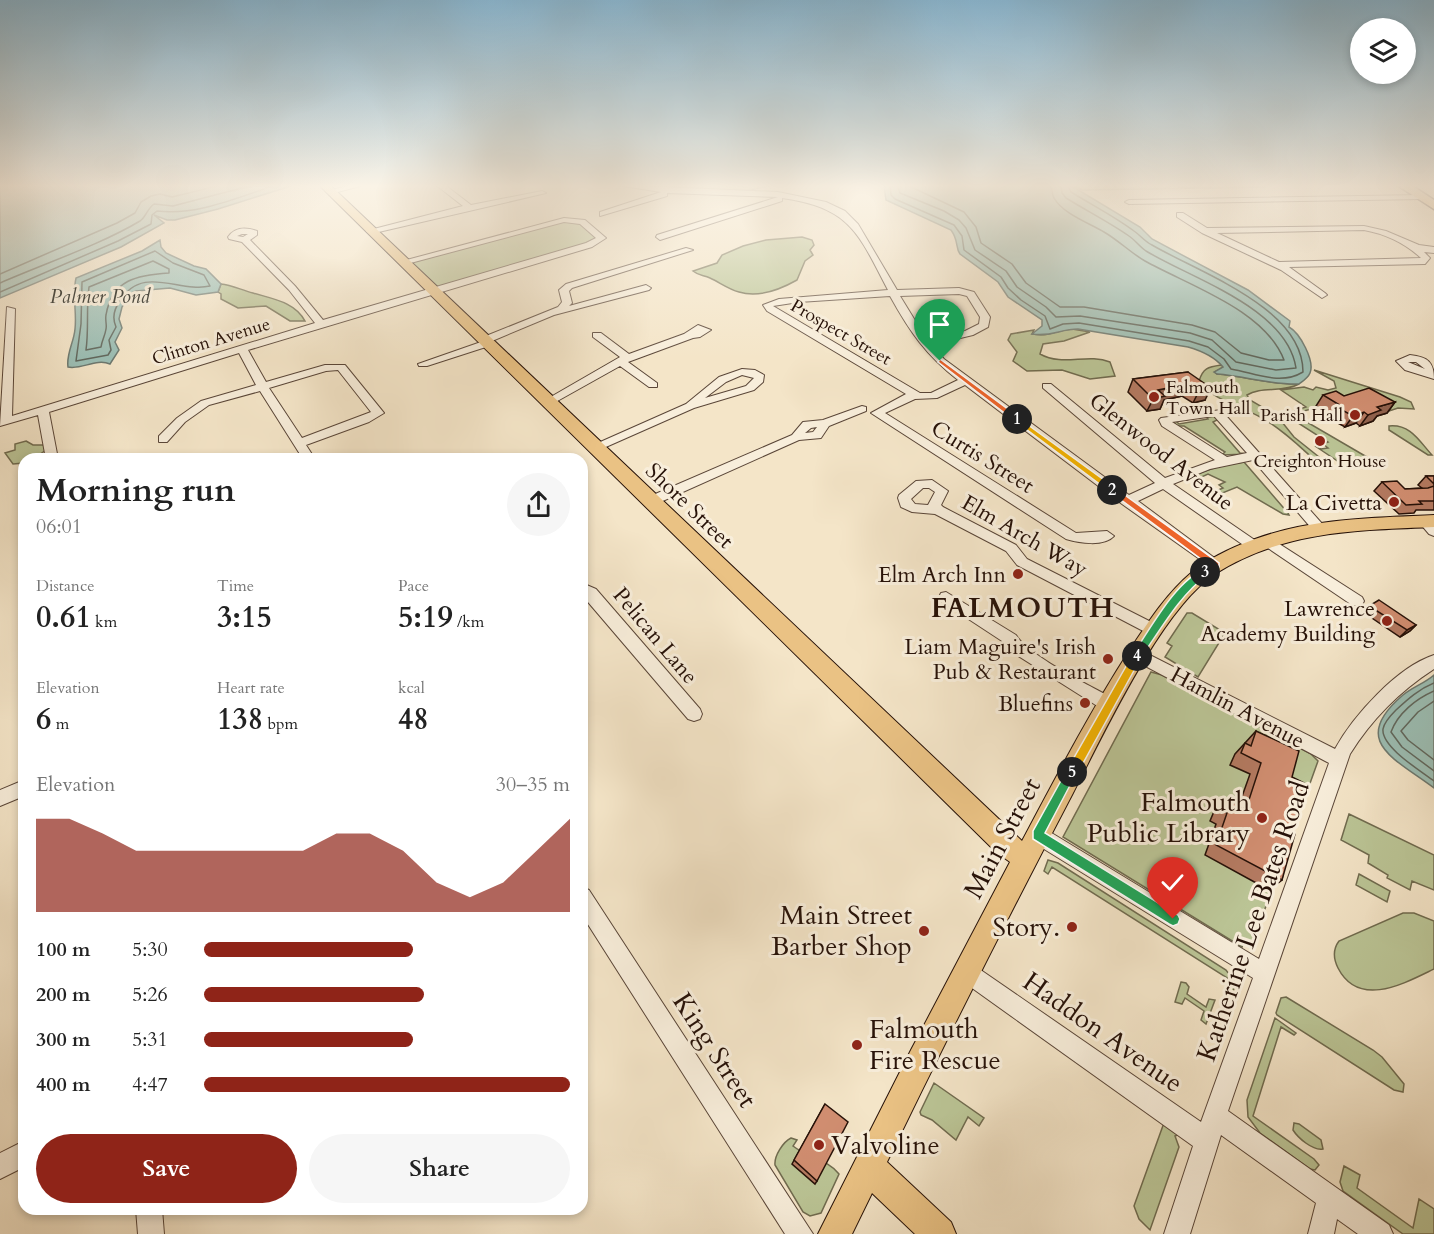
<!DOCTYPE html>
<meta charset="utf-8">
<style>
body{margin:0;font-family:Cardo,serif;background:#f6f6f6;color:#222;height:100vh;display:flex;flex-direction:column;font-size:22px;white-space:nowrap}
*{box-sizing:border-box;margin:0}
p{font-size:20px;color:#767676}
.icon{flex:none;width:33px;height:33px;fill:none;stroke:currentColor;stroke-width:2;stroke-linecap:round;stroke-linejoin:round}
.map{position:relative;flex:1;overflow:hidden}
.details{position:absolute;left:18px;top:453px;width:570px;height:762px;display:flex;flex-direction:column;background:#fff;border-radius:18px;box-shadow:0 3px 9px #0003}
.details>*{flex:none}
.fabs{position:absolute;left:1350px;top:18px;display:grid;gap:12px}
.fabs a{display:grid;place-items:center;width:66px;height:66px;border-radius:50%;background:#fff;box-shadow:0 3px 9px #0003;font-size:30px}
.pin{position:absolute;display:grid;place-items:center;width:51px;height:51px;color:#fff;margin:-62px -26px;border-radius:50% 50% 50% 0;rotate:-45deg;box-shadow:0 0 6px #0007}
.pin .icon{rotate:45deg}
.km{position:absolute;width:30px;height:30px;margin:-15px;border-radius:50%;background:#222;color:#fff;font-size:16px;line-height:30px;text-align:center}
.round{display:grid;place-items:center;flex:none;width:63px;height:63px;border-radius:32px;background:#f6f6f6}
.head{display:flex;align-items:center;justify-content:space-between;height:102px;padding:0 18px}
h1{font-size:33px;font-weight:800;line-height:45px}
.metrics{display:grid;grid-template-columns:repeat(3,1fr);gap:9px;height:102px;padding:6px 18px}
.metrics div{display:grid;align-content:center}
.metrics b{font-size:30px;font-weight:800}
.metrics small{font-size:16px;font-weight:400}
.metrics p{font-size:16px}
.chart{height:168px;padding:12px 18px}
.chart p{display:flex;justify-content:space-between}
.chart svg{width:100%;height:108px;margin-top:6px;fill:#8f2418;opacity:.7}
.button{display:flex;gap:12px;margin-top:auto;padding:12px 18px}
.button a{flex:1;height:69px;border-radius:36px;background:#8f2418;color:#fff;font-size:24px;font-weight:800;line-height:69px;text-align:center}
.button a+a{background:#f6f6f6;color:#222}
ul{padding:0 18px;list-style:none;font-size:20px}
li{display:grid;grid-template-columns:96px 72px 1fr;align-items:center;height:45px}
li i{height:15px;border-radius:8px;background:#8f2418}
.map>svg:first-child{display:block}
.green{fill:#bbc596;stroke:#706b4f;stroke-width:1.5}
.water{fill:#9cbfb5;stroke:#6d7970;stroke-width:1.5}
.lines{fill:none;stroke-linecap:round;stroke-linejoin:round}
.shore{stroke:#61685e;stroke-width:1.5}
.minor-casing{stroke:#5a4638;stroke-width:2}
.major-casing{stroke:#261108;stroke-width:2}
.highway-casing{stroke:#261108;stroke-width:3}
.minor{fill:#f8eedb;fill-rule:evenodd}
.major{fill:#eac284;fill-rule:evenodd}
.highway{fill:#eac284;fill-rule:evenodd}
.wall{fill:#b47a61;stroke:#261108;stroke-width:1.5}
.shaded-wall{fill:#92634f;stroke:#261108;stroke-width:1.5}
.building{fill:#d18e71;stroke:#261108;stroke-width:1.5}
.split-1{fill:#f0652b;stroke:#fff;stroke-width:1.5}
.split-2{fill:#f5b400;stroke:#fff;stroke-width:1.5}
.split-3{fill:#f0652b;stroke:#fff;stroke-width:1.5}
.split-4{fill:#22a559;stroke:#fff;stroke-width:1.5}
.split-5{fill:#f5b400;stroke:#fff;stroke-width:1.5}
.split-6{fill:#22a559;stroke:#fff;stroke-width:1.5}
.poi-dot{fill:#8f2418;stroke:#f8eedb;stroke-width:2}
.labels{text-anchor:middle;stroke-width:6;stroke-linejoin:round;paint-order:stroke}
.far-street-label{font-size:18px;fill:#261108;stroke:#f8eedb}
.far-poi-label{font-size:18px;fill:#261108;stroke:#f8eedb;text-anchor:start}
.far-water-label{font-size:20px;font-style:italic;fill:#4f4e45;stroke:#f8eedb}
.street-label{font-size:22px;fill:#261108;stroke:#f8eedb}
.poi-label{font-size:22px;fill:#261108;stroke:#f8eedb;text-anchor:end}
.near-poi-label{font-size:27px;fill:#261108;stroke:#f8eedb;text-anchor:end}
.near-street-label{font-size:27px;fill:#261108;stroke:#f8eedb}
.district-label{font-size:28px;font-weight:bold;letter-spacing:1.5px;fill:#261108;stroke:#f8eedb}
</style>
<div class="map">
<svg width="1434" height="1234" viewBox="0 0 1434 1234">
<rect width="100%" height="100%" fill="#f4e5c8"/>
<filter id="stains"><feTurbulence type="fractalNoise" baseFrequency=".00333" numOctaves="4"/><feColorMatrix values="0 0 0 0 .2 0 0 0 0 .09 0 0 0 0 .02 0 0 0 .5 -.17"/></filter>
<radialGradient id="worn" r=".72"><stop offset=".6" stop-color="#630" stop-opacity="0"/><stop offset="1" stop-color="#630" stop-opacity=".3"/></radialGradient>
<path class="green" d="M672,185h101l-37,8 -68,-5z
M1073,185h190l2,2 -183,3z
M563,221l18,3 16,14 -3,4 -157,46 -27,-27z
M802,237l10,3 2,5 -4,5 3,5 -8,6 -8,19c-16,9 -39,18 -58,12 -11,-3 -20,-10 -29,-14 -7,-3 -11,-2 -17,-7l24,-8 5,-8 21,-9 23,-6z
M221,284c11,1 20,6 32,9 20,6 42,9 52,28h-15l-24,-15 -28,2 -17,-9v-5l-3,-2z
M1072,329l18,3 -26,9 -21,3 -3,10c23,13 47,-1 70,8l5,14 -25,3 -28,-9 -35,1 -14,-10 4,-9 -9,-12 3,-6 23,-4 -2,4c20,3 23,-4 40,-5z
M1221,365l3,2 -9,5 2,2c28,2 54,11 82,10 -16,9 -38,2 -52,11l3,5 19,11 13,11 12,15 30,24 -7,1c-17,-15 -35,-33 -55,-44 -22,-13 -47,-16 -63,-37 4,-13 9,-14 22,-16z
M1314,370l86,27 11,5 3,7 -16,-1 -12,4 -50,6 -2,5 -23,-14 -18,5 79,46 -33,2 -24,-16 6,3 7,-1 -5,-4 5,-2 -44,-28 22,-7 -25,-17 23,-3 9,3 3,-3 12,3 8,-2 -2,-7z
M1212,415l7,4 -6,3 27,31 7,1 -25,1 3,-3 -41,-26h-7l-4,-4 3,-1 3,3 29,-5 -2,-3z
M1389,426c22,-2 30,15 43,29h-4l-39,-25z
M26,441l7,4h12l1,5 -13,9h-9v4l-11,1 -8,-11 10,-3v-6z
M1244,462l44,51 1,2 -6,-1 -46,-27 -17,7 -4,-3 7,-3 -4,-3 6,-3 -17,-8 -13,6 -5,-3c18,-8 35,-13 54,-15z
M1187,613h5l33,20 -27,44 -33,-20 7,-11 -5,-3z
M1151,672l11,3 149,79 7,7 -66,184 -9,-1 -1,3 -179,-110z
M1349,814l85,41v35l-22,-9 -2,9 -23,-12 1,-3 -20,-12 1,-8 -28,-15z
M1048,860l10,3 168,107 9,12 -2,11 -6,-4 2,-10 -177,-112 -4,7 -4,-3z
M1359,874l31,17 -3,11 -31,-17z
M1403,913h11l20,8v48c-29,14 -75,40 -96,-1 -5,-10 -5,-19 1,-27z
M1181,982l5,1 3,4 -2,7 19,13 3,-8 6,1 -9,24 -5,-4 3,-9 -19,-13 -3,6 -7,-2z
M1286,997l87,53 9,7 22,27 -1,8 -9,-2 -117,-75 -1,-2 5,-15z
M1275,1018l21,15 -2,2 -13,-8 -28,89 61,43 5,6 -4,5 -5,-1 -50,-36 -12,-16 -1,-17z
M934,1083l50,35 -5,8 -11,-9 -12,23 -24,-20 -11,-5 -1,-3z
M1165,1120l13,15 -3,1 4,11 -29,83 -11,-11 -5,-13z
M1294,1123l5,1 22,16 2,9c-10,2 -25,-11 -30,-19z
M791,1138l6,2 -4,6c15,12 34,13 46,28l-18,39 -11,3 -7,-4 -28,-47c-1,-9 8,-23 16,-27z
M1344,1166l16,9 -3,13 56,40 6,-29 15,10v25h-31l-60,-43 -3,-9z"/>
<path class="water" d="M0,185h294l-76,24 -43,11h-8l-13,-5 10,8 -43,24 -121,51z
M884,185h183l8,3 65,39 12,12 96,51 42,31 -1,6c11,6 26,34 21,46 -2,5 -7,8 -11,11 -28,1 -54,-8 -82,-10l-3,-2 9,-5c-9,-11 -21,-16 -35,-20l-110,-18c-18,0 -26,8 -46,5l10,-8v-6l-34,-23 -10,-15 -38,-28c-5,-7 -1,-13 -9,-24l-65,-30z
M160,240l1,7 5,6 28,13 12,3 15,15 -3,8 -22,3 -26,-7 -34,3 -5,2 -9,14 -3,12 3,9 -7,14 4,8 -9,14c-14,-6 -28,6 -42,3 -2,-13 6,-25 7,-38 2,-17 -3,-33 1,-51l66,-27z
M1434,675v113c-40,-30 -85,-47 -31,-93 10,-8 22,-12 31,-20z"/>
<g class="lines">
<path class="shore" d="M890,185l1,10 4,4 59,26 8,11 2,14 37,27 7,11 13,12 24,16 5,13 13,-5 16,-1 110,18 19,6 16,12 7,10c24,4 49,17 72,3 0,-64 -103,-99 -151,-127 -7,-3 -12,-10 -18,-14 -20,-15 -42,-26 -63,-39l-3,-7
M897,185l3,8 44,18 15,9 7,8 9,22 31,21 11,16 29,20 10,10 24,-1 110,17 22,7 24,22 40,8 20,-2c-9,-60 -104,-89 -150,-117 -6,-4 -11,-11 -17,-15 -20,-14 -42,-25 -63,-38l-4,-5 -1,-8
M907,185l57,27 12,15 5,16 31,21 14,19 34,24h24l108,18 23,7 26,21 28,7h15c-19,-50 -94,-74 -139,-99 -14,-8 -27,-21 -41,-29 -15,-9 -41,-18 -50,-34 -2,-3 -2,-9 -3,-13
M155,251l18,12 31,12 6,11c-31,7 -68,-22 -90,15 -6,8 -8,17 -4,26l-7,13 2,10 -3,5 -32,6 5,-37 1,-42z
M153,261l16,8v4c-31,2 -57,6 -63,42 -1,5 1,10 0,14 -1,7 -4,11 -5,18l-15,3c3,-21 0,-42 3,-63z
M0,274l117,-51 18,-10 6,-11 10,-6 9,-2 12,3 49,-12
M0,283c43,-19 100,-38 140,-62 6,-4 7,-12 14,-17l19,2 80,-21
M0,292l118,-51 33,-17 1,-9 5,-4c40,5 81,-14 119,-26
M1434,683c-15,6 -26,16 -38,27 -5,5 -12,12 -13,19 -2,18 38,42 51,52
M1434,691c-18,8 -36,22 -43,41l11,15 32,24
M1434,701l-16,11 -17,19 7,9 26,20"/>
<g class="minor-casing">
<path id="minor" d="M350,185h14l-34,9 -4,-2z
M436,185h9l26,20 71,-14 4,2 -176,41 -4,-3 97,-25z
M617,185l161,7 48,10 19,9 13,13 39,66 62,-2 15,4 16,25 -2,10 -15,8 -42,10 13,14 185,136 26,-12 -112,-95v-4h8l114,94 50,-18 -53,-34 -3,-6 2,-2 60,-8 104,117 -2,3h-10l-60,-70 -43,9 -37,15 86,59 2,3 -2,3h-10l-86,-60 -25,12 82,61 2,3 -2,3 -5,2 -93,-66 -157,-119 -28,13 -22,1 -30,14 191,120 31,-2 7,5c-10,11 -35,7 -48,3l-195,-126 35,-19 -139,-83 -4,-6 16,-6 109,-9c-30,-57 -37,-82 -106,-92v3l-122,39 -4,-3 1,-2 121,-38 -111,-4v3l-67,20v-4l61,-20zM959,294l8,2 13,21 -1,7 -14,7 -38,9 -27,-44zM890,296c20,36 36,59 68,84l-27,13h-11l-147,-87 26,-4zM1214,416l33,37 -20,4 -55,-35z
M1421,195h3v4l-295,5 -4,-2 4,-2z
M1177,213h6l24,15 157,-2 22,5 33,14 15,2v6l-10,-1 6,6 -5,6 -136,3 36,26 2,2 -5,3 -41,-28 -79,-37 -25,-16zM1364,230c22,4 42,14 57,28l-142,4 -62,-29z
M564,218l21,2 21,18 -14,9 -344,103 18,32 59,-17h20l39,48 -15,9 -63,23 9,14h-12l-43,-68 -51,14 -24,17 -18,20h-8v-6l18,-18 24,-17 55,-16 -17,-32 -190,59 9,47h-12l-8,-44 -38,11 7,-119 8,2 -3,107 303,-93 -26,-33 -47,-48 -13,-3 -1,-2c7,-10 18,-10 29,-6v4l-7,5 45,46 28,34 263,-77 10,-5 -16,-14 -16,-2 -161,43 -4,-3zM242,234h6l-5,3 -6,-1zM338,370l33,42 -69,26 -33,-50 57,-17z
M686,248l7,2 -121,38 -3,3 3,12 -3,3 77,-21 5,3 -2,2 -95,25 -62,26v4l-65,21h-8l-1,-2 63,-22v-4l77,-31 4,-5 -3,-12 7,-6z
M698,325l13,5 -11,7 -7,1 -65,24 29,21v4h-8l-29,-21 -68,38h-8l-2,-2 78,-45 -27,-20v-4h8l28,21 55,-20z
M1410,355c18,2 24,7 24,24l-29,-9 -9,-9zM1408,362h8l9,7z
M742,369l13,1 9,5 -1,7 -9,8 -60,18 -95,42h-8l-2,-3 97,-43 33,-27zM742,375l12,3 -8,8 -41,12 21,-16z
M862,406l4,1v4l-37,15 -8,12 -22,2 -143,64h-10l-1,-3 1,-3 146,-63 11,-13 20,-2zM817,427l-4,5 -8,1 6,-5z
M932,480l16,11 -7,14 2,2 73,38 11,14 132,67 3,4 -3,4h-10l-132,-69 -11,-14 -71,-37 -23,-2 -11,-5 -3,-9 1,-3 17,-14zM923,488h6l6,4 -7,13 -13,-1 -4,-5z
M1425,517l9,6v13l-5,-2 -11,-13z
M1267,536l95,61 2,4 -2,4h-10l-90,-61 -2,-3z
M582,583l14,6 104,120 2,5 -2,5 -6,2 -6,-2 -106,-124z
M946,592l70,43c11,20 75,51 98,64l2,5 -2,5 -6,2 -6,-2 -93,-59 -4,-7 -64,-42 -2,-4 2,-4z
M1138,649l197,100c18,-33 62,-82 99,-94v14c-34,22 -63,51 -84,85l-122,357 161,114 4,9h-35l-21,-15 -3,15h-26l8,-31 -95,-68 -31,99h-26l29,-88 -235,-168 -4,-7 4,-7 7,-4 7,4 229,158 52,-144 -222,-137 -2,-6 2,-6 7,-3 7,3 214,130 70,-196 -197,-104 -2,-4 2,-4z
M24,780v16l-24,10v-16z
M582,887l7,3 224,344h-28l-203,-319z
M24,1141v26l-24,12v-26z
M136,1209h26l2,25h-26z"/>
</g>
<g class="major-casing">
<path id="major" d="M319,185h11l692,656c34,-64 68,-129 107,-190 18,-27 37,-57 62,-78 18,-15 42,-26 64,-34 57,-21 119,-21 179,-24v12c-77,3 -152,4 -219,47 -53,34 -112,161 -142,219 -64,122 -126,245 -186,369l64,60 5,12h-41l-43,-41 -20,41h-34l93,-184 99,-188 -14,-10z"/>
</g>
<g class="highway-casing">
<path id="highway" d="M1397,185h14l23,15v9z"/>
</g>
<use href="#minor" class="minor"/>
<use href="#major" class="major"/>
<use href="#highway" class="highway"/>
</g>
<path class="wall" d="M1188,372l17,28 -12,3 -11,-7 -18,4 -4,9 -13,2 -19,-19 5,-13z
M1323,395l21,1 51,6 -8,11 -10,3 -4,5 -13,5 -4,-3 -11,4 -13,-7 2,-3 -18,-11z
M1426,476h8v34h-18l-2,3 -15,1 -25,-23 8,-9 23,7 17,-1 -4,-3z
M1369,606l47,19 -6,6 -10,6 -37,-25z
M1256,731l36,46 -2,54 -8,49 -13,10 -64,-35 11,-31 -6,-3 5,-12 10,-11 14,7 11,-31 -20,-9 5,-11z
M825,1104l-8,77 -2,3 -23,-20z"/>
<path class="shaded-wall" d="M1188,384l-6,12 -18,4 -4,9 -13,2 11,-21z
M1211,388l-6,12 -12,3 6,-12z
M1395,402l-8,11 -10,3 -4,5 -13,5 8,-11 9,-8z
M1364,412l-8,11 -11,4 8,-11z
M1416,625l-6,6 -10,6 7,-7z"/>
<path class="building" d="M1188,372l23,16 -12,3 -11,-7 -30,6 7,6 -12,3 -20,-20z
M1369,388l26,14 -18,5 4,3 -13,5 -4,-3 -11,4 -13,-7 3,-2 -20,-12 13,-4 8,5z
M1426,476h8v8z
M1397,481l8,8 23,-1 6,-2v15h-15l3,3 -16,1 -24,-23z
M1379,600l37,25 -9,5 -38,-24z
M1256,731l43,20 -7,26 12,6 -7,30 -7,18 5,3 -13,46 -66,-35 11,-32 -6,-3 4,-12 21,11 15,-46 -20,-10 4,-10 6,3z
M825,1104l23,18 -31,59 -23,-21z"/>
<linearGradient id="sky" x2="0" y2="1"><stop stop-color="#89b8d4"/><stop offset="0.52" stop-color="#faf3e6"/><stop offset="1" stop-color="#faf3e6" stop-opacity="0"/></linearGradient>
<rect width="1434" height="358" fill="url(#sky)"/>
<path class="split-1" d="M940,359l80,59v3h-5l-77,-59z"/>
<path class="split-2" d="M1017,417l98,71v3h-6l-94,-70v-3z"/>
<path class="split-3" d="M1109,488h6l104,75v4l-11,7h-6v-4l7,-5 -100,-74z"/>
<path class="split-4" d="M1205,569l3,1v4c-29,22 -47,55 -68,85h-7v-5c18,-26 43,-74 72,-85z"/>
<path class="split-5" d="M1137,652l5,4 -66,120h-8v-8l65,-114z"/>
<path class="split-6" d="M1072,767l5,5 -32,61 133,82 2,4 -2,5 -5,2 -4,-2 -136,-85v-8l35,-63z"/>
<g class="poi-dot">
<circle cx="1154" cy="397" r="6"/>
<circle cx="1355" cy="415" r="6"/>
<circle cx="1320" cy="441" r="6"/>
<circle cx="1394" cy="502" r="6"/>
<circle cx="1018" cy="574" r="6"/>
<circle cx="1387" cy="621" r="6"/>
<circle cx="1108" cy="659" r="6"/>
<circle cx="1085" cy="703" r="6"/>
<circle cx="1262" cy="818" r="6"/>
<circle cx="1072" cy="927" r="6"/>
<circle cx="924" cy="931" r="6"/>
<circle cx="857" cy="1045" r="6"/>
<circle cx="819" cy="1145" r="6"/>
</g>
<g class="labels">
<g class="far-street-label">
<text transform="translate(841 332) rotate(30)" y="6">Prospect Street</text>
<text transform="translate(211 341) rotate(-17)" y="6">Clinton Avenue</text>
</g>
<g class="far-poi-label">
<text x="1166" y="393">Falmouth<tspan x="1166" dy="21">Town Hall</tspan></text>
<text x="1343" y="421" text-anchor="end">Parish Hall</text>
<text x="1320" y="467" text-anchor="middle">Creighton House</text>
</g>
<g class="far-water-label">
<text x="100" y="303">Palmer Pond</text>
</g>
<g class="street-label">
<text transform="translate(1162 451) rotate(38)" y="8">Glenwood Avenue</text>
<text transform="translate(983 456) rotate(32)" y="8">Curtis Street</text>
<text transform="translate(690 505) rotate(44)" y="8">Shore Street</text>
<text transform="translate(1025 535) rotate(30)" y="8">Elm Arch Way</text>
<text transform="translate(656 635) rotate(50)" y="8">Pelican Lane</text>
<text transform="translate(1238 707) rotate(28)" y="8">Hamlin Avenue</text>
</g>
<g class="poi-label">
<text x="1382" y="510">La Civetta</text>
<text x="1006" y="582">Elm Arch Inn</text>
<text x="1375" y="616">Lawrence<tspan x="1375" dy="25">Academy Building</tspan></text>
<text x="1096" y="654">Liam Maguire's Irish<tspan x="1096" dy="25">Pub &amp; Restaurant</tspan></text>
<text x="1073" y="711">Bluefins</text>
</g>
<g class="near-poi-label">
<text x="1250" y="811">Falmouth<tspan x="1250" dy="31">Public Library</tspan></text>
<text x="912" y="924">Main Street<tspan x="912" dy="31">Barber Shop</tspan></text>
<text x="1060" y="936">Story.</text>
<text x="869" y="1038" text-anchor="start">Falmouth<tspan x="869" dy="31">Fire Rescue</tspan></text>
<text x="831" y="1154" text-anchor="start">Valvoline</text>
</g>
<g class="near-street-label">
<text transform="translate(1002 838) rotate(-62)" y="9">Main Street</text>
<text transform="translate(1253 921) rotate(-71)" y="9">Katherine Lee Bates Road</text>
<text transform="translate(1103 1032) rotate(35)" y="9">Haddon Avenue</text>
<text transform="translate(715 1050) rotate(57)" y="9">King Street</text>
</g>
<g class="district-label">
<text x="1023" y="617">FALMOUTH</text>
</g>
</g>
<rect width="100%" height="100%" filter="url(#stains)"/>
<rect width="100%" height="100%" fill="url(#worn)"/>
</svg>
<div class="fabs">
<a><svg class="icon" aria-label="layers" viewBox="0 0 24 24"><path d="M12 4l9 5-9 5-9-5zM3 14l9 5 9-5"/></svg></a>
</div>
<div class="pin" style="left:940px;top:361px;background:#1e9e55"><svg class="icon" aria-label="arrive" viewBox="0 0 24 24"><path d="M6 21V4h12l-3 4 3 4H6"/></svg></div>
<div class="pin" style="left:1173px;top:919px;background:#d93025"><svg class="icon" aria-label="check" viewBox="0 0 24 24"><path d="M5 12l5 5 9-10"/></svg></div>
<b class="km" style="left:1017px;top:419px">1</b>
<b class="km" style="left:1112px;top:490px">2</b>
<b class="km" style="left:1205px;top:572px">3</b>
<b class="km" style="left:1137px;top:656px">4</b>
<b class="km" style="left:1072px;top:772px">5</b>
<section class="details">
<div class="head"><div><h1>Morning run</h1><p>06:01</p></div><a class="round"><svg class="icon" aria-label="share" viewBox="0 0 24 24"><path d="M12 15V3M7 8l5-5 5 5M5 13v7h14v-7"/></svg></a></div>
<div class="metrics">
<div><p>Distance</p><b>0.61<small> km</small></b></div>
<div><p>Time</p><b>3:15</b></div>
<div><p>Pace</p><b>5:19<small> /km</small></b></div>
</div>
<div class="metrics">
<div><p>Elevation</p><b>6<small> m</small></b></div>
<div><p>Heart rate</p><b>138<small> bpm</small></b></div>
<div><p>kcal</p><b>48</b></div>
</div>
<div class="chart"><p><span>Elevation</span>30–35 m</p>
<svg viewBox="0 0 160 44" preserveAspectRatio="none"><path d="M0 44V6L10 6L20 12L30 19L40 19L50 19L60 19L70 19L80 19L90 12L100 12L110 19L120 32L130 38L140 32L150 19L160 6V44z"/></svg>
</div>
<ul>
<li><b>100 m</b>5:30<i style="width:57%"></i></li>
<li><b>200 m</b>5:26<i style="width:60%"></i></li>
<li><b>300 m</b>5:31<i style="width:57%"></i></li>
<li><b>400 m</b>4:47<i style="width:100%"></i></li>
</ul>
<div class="button"><a>Save</a><a>Share</a></div>
</section>
</div>
